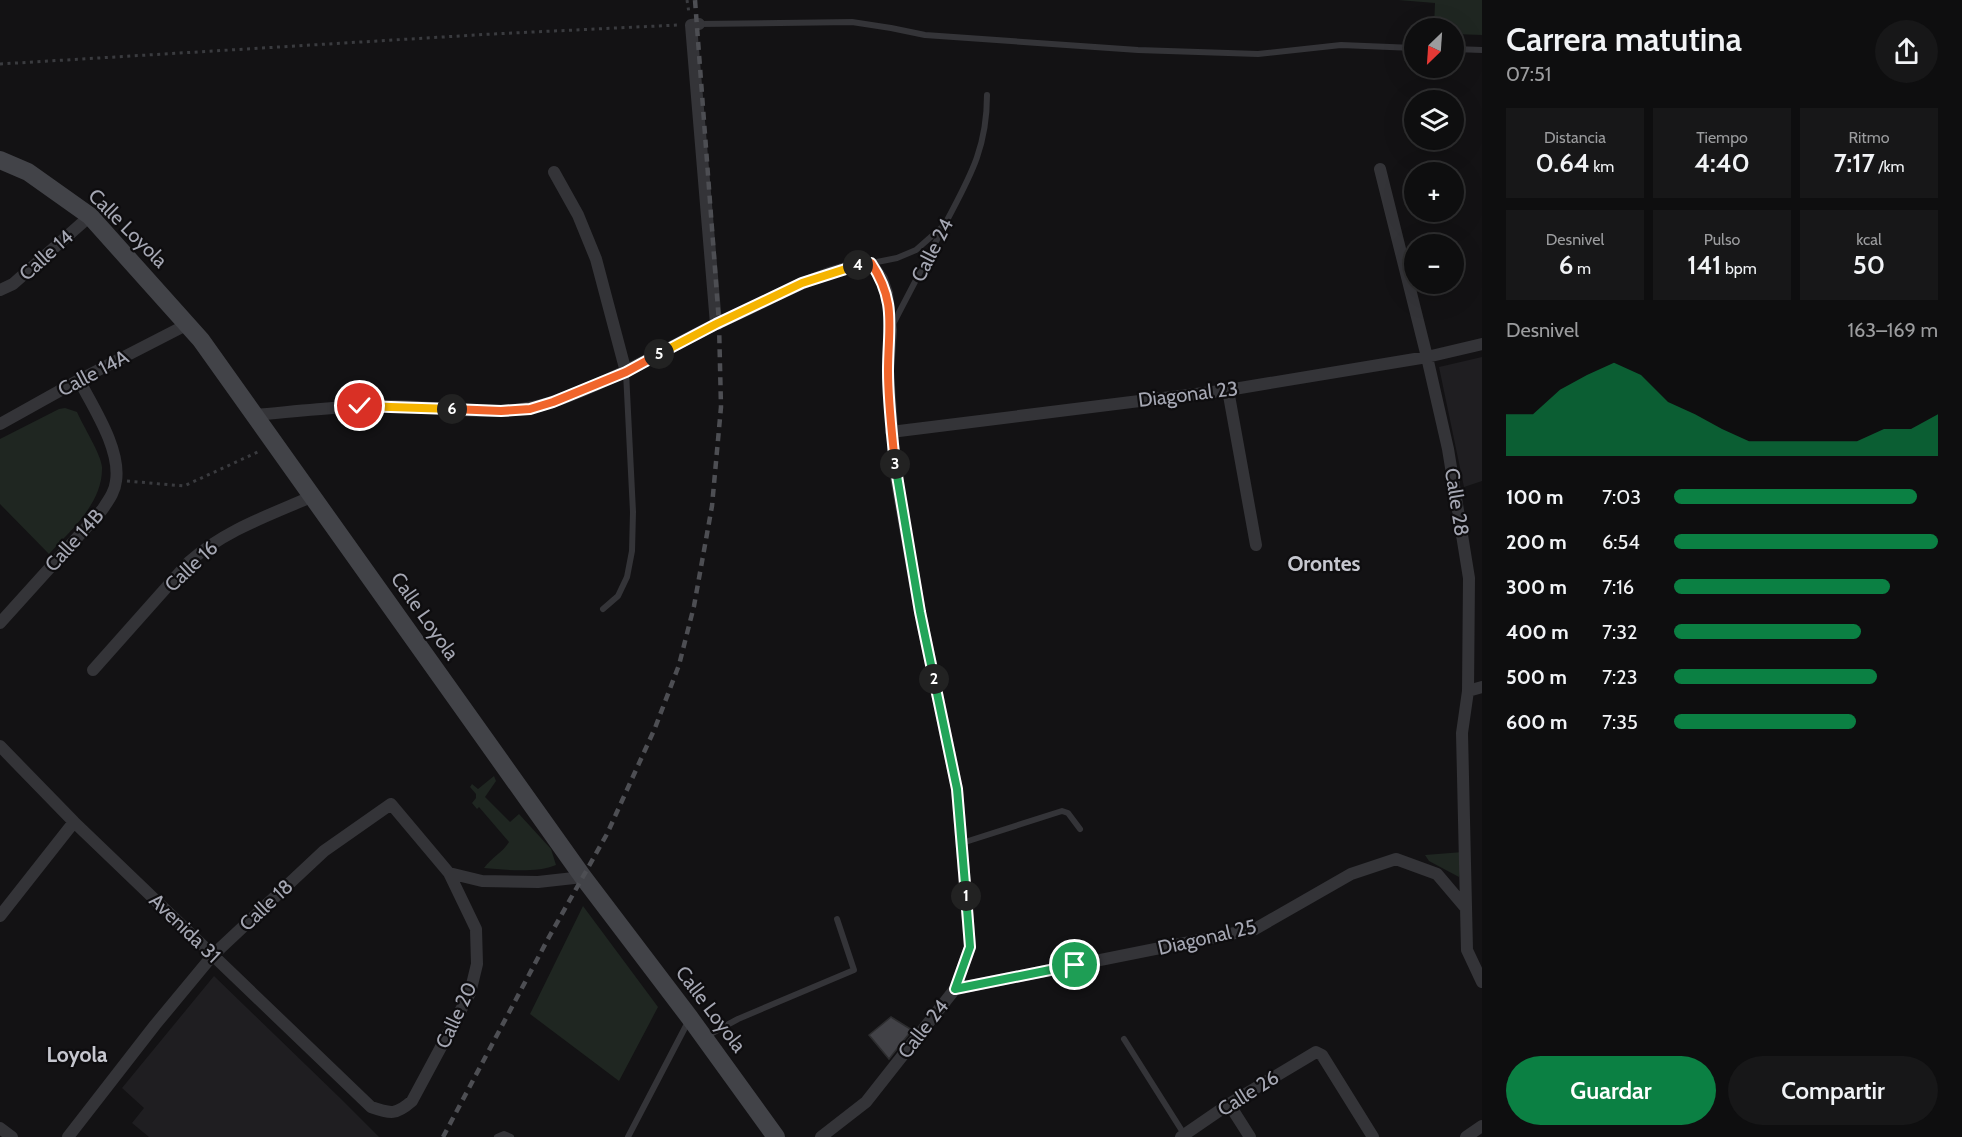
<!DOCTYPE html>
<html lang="es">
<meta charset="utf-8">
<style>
body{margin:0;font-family:Cabin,sans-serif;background:#171718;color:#f1f3f6;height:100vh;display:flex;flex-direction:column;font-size:22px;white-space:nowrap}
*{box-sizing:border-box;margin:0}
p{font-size:20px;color:#9b9c9e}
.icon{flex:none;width:33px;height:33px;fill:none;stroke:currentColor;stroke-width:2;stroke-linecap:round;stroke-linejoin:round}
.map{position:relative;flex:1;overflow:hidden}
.drawer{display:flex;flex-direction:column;background:#0e0e0f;width:480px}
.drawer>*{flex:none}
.needle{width:39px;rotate:205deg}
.fabs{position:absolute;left:1404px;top:18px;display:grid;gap:12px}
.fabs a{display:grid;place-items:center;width:60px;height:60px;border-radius:50%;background:#0e0e0f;box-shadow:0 6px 24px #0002,0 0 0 2px #2e2e2f;font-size:30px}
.pin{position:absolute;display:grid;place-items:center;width:51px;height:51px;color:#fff;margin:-26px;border:3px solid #fff;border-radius:50%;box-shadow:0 2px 6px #0007}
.km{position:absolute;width:30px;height:30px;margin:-15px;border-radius:50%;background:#222;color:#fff;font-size:16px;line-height:30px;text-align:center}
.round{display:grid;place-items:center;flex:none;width:63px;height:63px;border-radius:32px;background:#171718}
.summary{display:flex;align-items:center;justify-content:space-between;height:102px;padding:0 24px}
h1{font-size:33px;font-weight:600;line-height:45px}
.stats{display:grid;grid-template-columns:repeat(3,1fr);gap:9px;height:102px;padding:6px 24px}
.stats div{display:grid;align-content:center;border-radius:0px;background:#171718;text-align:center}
.stats b{font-size:26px;font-weight:600}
.stats small{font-size:16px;font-weight:400}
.stats p{font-size:16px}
.chart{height:168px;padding:12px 24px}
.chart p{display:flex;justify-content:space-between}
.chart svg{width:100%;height:108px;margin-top:6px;fill:#0b8043;opacity:.7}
.button{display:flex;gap:12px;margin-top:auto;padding:12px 24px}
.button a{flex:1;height:69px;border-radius:36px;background:#0b8043;color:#fff;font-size:24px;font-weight:600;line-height:69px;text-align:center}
.button a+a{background:#171718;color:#f1f3f6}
ul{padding:0 24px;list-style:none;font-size:20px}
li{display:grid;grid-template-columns:96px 72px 1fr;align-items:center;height:45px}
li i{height:15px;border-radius:8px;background:#0b8043}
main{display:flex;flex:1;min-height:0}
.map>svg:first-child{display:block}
.built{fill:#1f1e21}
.green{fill:#1f2621}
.building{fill:#424247;stroke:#2d2d2f;stroke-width:1.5}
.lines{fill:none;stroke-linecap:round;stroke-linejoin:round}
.path{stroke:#3a3b3f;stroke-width:3;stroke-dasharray:3 4.5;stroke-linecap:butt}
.service{stroke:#343438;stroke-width:6}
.minor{stroke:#343438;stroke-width:12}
.secondary{stroke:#424348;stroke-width:18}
.rail{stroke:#4d4e53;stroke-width:4.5;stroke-dasharray:8 6;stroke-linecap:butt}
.split-1-casing{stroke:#fff;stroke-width:12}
.split-2-casing{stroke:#fff;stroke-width:12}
.split-3-casing{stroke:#fff;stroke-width:12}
.split-4-casing{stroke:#fff;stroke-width:12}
.split-5-casing{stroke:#fff;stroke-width:12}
.split-6-casing{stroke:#fff;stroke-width:12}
.split-7-casing{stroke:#fff;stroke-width:12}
.split-1{stroke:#22a559;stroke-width:8}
.split-2{stroke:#22a559;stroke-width:8}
.split-3{stroke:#22a559;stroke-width:8}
.split-4{stroke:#f0652b;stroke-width:8}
.split-5{stroke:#f5b400;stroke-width:8}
.split-6{stroke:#f0652b;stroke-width:8}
.split-7{stroke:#f5b400;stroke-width:8}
.labels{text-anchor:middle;stroke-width:4.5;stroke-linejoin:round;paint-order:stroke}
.street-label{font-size:20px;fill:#a5a7b3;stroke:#0e0d0f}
.neighbourhood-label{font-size:21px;font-weight:bold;fill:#c6c7cf;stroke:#0e0d0f}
</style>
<main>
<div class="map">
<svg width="1482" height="1137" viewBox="0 0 1482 1137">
<rect width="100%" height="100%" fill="#131214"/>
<path class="built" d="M1482,357v124l-18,6 -25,-120z
M214,976l125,121 40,40h-230l-17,-14 12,-15 -22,-20z"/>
<path class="green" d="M1398,0h84v35l-28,-1v-6h-20l1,-25z
M65,408l12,4c6,14 24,42 25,55 1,36 -31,63 -53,87l-49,-50v-65l59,-30z
M494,776l2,5 -11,16 25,25 9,-8 32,35 5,16c-18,8 -52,5 -72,3 7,-10 19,-16 25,-26l-30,-35 -2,2 -5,-6 4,-5v-4l-6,-7 2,-3 6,5z
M1463,852l-4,25 -30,-16 -4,-6z
M583,906l75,101 -39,74 -89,-67z"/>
<path class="building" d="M891,1017l21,13 -23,29 -20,-24z"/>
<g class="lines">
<path class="path" d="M687,0l2,13
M0,64l492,-30 186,-9
M127,481l57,5 76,-35"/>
<path class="service" d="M699,24l153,-2 39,6 34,7 213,15 120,4 83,-9 73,3
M1454,49l28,1
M872,263l25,-5 19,-8 25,-22
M892,326c17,-32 34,-65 51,-98 25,-48 44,-77 44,-133
M603,609l15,-13 9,-19 5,-26 1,-39 -7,-140
M962,843l100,-32 6,2 12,16
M705,1037l33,-18 116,-49 -17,-51
M1124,1039l60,95
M497,1137l7,-3 7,3
M628,1137l61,-117"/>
<path class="minor" d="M699,24l-8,1 25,299
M1380,169l47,188 21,92 21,129 -1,113 -6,42 5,217 15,32
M554,172l24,43 18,44 30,113
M0,290l13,-6 77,-68
M1228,390l28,155
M254,415c47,-4 94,-10 141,-9 52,1 107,13 157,-4 58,-19 109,-51 164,-78 15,-7 30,-13 45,-21 35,-17 71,-35 110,-40l11,16 5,14 4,37 -3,41 7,100 25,141 37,177 13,158 -15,42 -89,113 -45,35
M0,424l79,-44 109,-56
M891,432l337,-42 199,-33 55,-13
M0,623l102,-113c6,-9 13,-18 14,-29 5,-32 -23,-74 -37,-101
M93,670l96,-108c36,-32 81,-47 124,-66
M1468,691l14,-4
M0,746l74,76 297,285c20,7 25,8 41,-6l58,-108 7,-29 -1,-35 -27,-56 33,8 56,1 45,-5
M0,916l74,-94
M955,989l300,-60 96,-55 45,-15 41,15 28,33
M1229,1104l21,33
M0,1128l12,9
M68,1137l87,-112 58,-70 111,-104 67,-47 58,69
M1181,1137l48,-33 87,-52 6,3 51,82
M1466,1137l16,-11"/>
<path class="secondary" d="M0,160l28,12 62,44 111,124 382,537 107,141 86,119"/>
<path class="rail" d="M443,1137l106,-200 58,-103 48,-106 24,-63 15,-59 18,-100 9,-99 -2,-84 -24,-323"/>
</g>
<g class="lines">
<g class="split-1-casing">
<path id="split-1" d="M966,896l4,51 -15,42 120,-24"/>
</g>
<g class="split-2-casing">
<path id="split-2" d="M934,679l23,110 9,107"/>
</g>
<g class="split-3-casing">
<path id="split-3" d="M895,464l25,148 14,67"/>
</g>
<g class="split-4-casing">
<path id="split-4" d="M858,265l13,-2c26,39 17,64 17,108 0,31 4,62 7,93"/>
</g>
<g class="split-5-casing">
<path id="split-5" d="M659,354l57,-30 86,-41 56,-18"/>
</g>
<g class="split-6-casing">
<path id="split-6" d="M452,409l49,2 29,-2 23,-7 73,-30 33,-18"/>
</g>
<g class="split-7-casing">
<path id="split-7" d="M360,406l92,3"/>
</g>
<use href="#split-1" class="split-1"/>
<use href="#split-2" class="split-2"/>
<use href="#split-3" class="split-3"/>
<use href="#split-4" class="split-4"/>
<use href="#split-5" class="split-5"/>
<use href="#split-6" class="split-6"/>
<use href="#split-7" class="split-7"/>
</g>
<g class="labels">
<g class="street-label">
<text transform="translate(128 228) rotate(45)" y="7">Calle Loyola</text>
<text transform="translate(932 250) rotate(-63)" y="7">Calle 24</text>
<text transform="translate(46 255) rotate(-42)" y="7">Calle 14</text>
<text transform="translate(93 373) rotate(-28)" y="7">Calle 14A</text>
<text transform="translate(1188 394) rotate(-7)" y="7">Diagonal 23</text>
<text transform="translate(1457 502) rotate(81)" y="7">Calle 28</text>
<text transform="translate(74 540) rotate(-48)" y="7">Calle 14B</text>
<text transform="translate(191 566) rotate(-43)" y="7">Calle 16</text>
<text transform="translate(425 616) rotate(55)" y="7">Calle Loyola</text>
<text transform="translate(266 905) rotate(-43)" y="7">Calle 18</text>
<text transform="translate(185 928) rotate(44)" y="7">Avenida 31</text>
<text transform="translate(1207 937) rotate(-13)" y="7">Diagonal 25</text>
<text transform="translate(711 1009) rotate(53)" y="7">Calle Loyola</text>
<text transform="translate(456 1015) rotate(-65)" y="7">Calle 20</text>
<text transform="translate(923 1029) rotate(-52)" y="7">Calle 24</text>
<text transform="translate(1248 1093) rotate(-32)" y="7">Calle 26</text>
</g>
<g class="neighbourhood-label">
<text x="1324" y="571">Orontes</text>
<text x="77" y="1062">Loyola</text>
</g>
</g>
</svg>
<div class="fabs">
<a><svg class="needle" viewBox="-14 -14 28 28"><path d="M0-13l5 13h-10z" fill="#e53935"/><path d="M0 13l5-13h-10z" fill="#9b9c9e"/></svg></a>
<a><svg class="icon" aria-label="layers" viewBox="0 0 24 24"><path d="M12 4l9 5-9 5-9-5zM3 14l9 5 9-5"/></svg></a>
<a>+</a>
<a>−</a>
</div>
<div class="pin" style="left:1075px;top:965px;background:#1e9e55"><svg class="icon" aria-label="arrive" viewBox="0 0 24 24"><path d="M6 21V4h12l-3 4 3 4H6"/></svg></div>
<div class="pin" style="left:360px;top:406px;background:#d93025"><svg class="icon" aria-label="check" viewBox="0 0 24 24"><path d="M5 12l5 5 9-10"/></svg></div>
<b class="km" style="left:966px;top:896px">1</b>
<b class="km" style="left:934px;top:679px">2</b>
<b class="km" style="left:895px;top:464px">3</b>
<b class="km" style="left:858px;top:265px">4</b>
<b class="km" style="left:659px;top:354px">5</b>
<b class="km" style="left:452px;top:409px">6</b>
</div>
<section class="drawer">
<div class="summary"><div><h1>Carrera matutina</h1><p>07:51</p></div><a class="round"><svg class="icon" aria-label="share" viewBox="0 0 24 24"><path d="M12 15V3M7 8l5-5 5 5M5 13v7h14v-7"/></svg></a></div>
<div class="stats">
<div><p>Distancia</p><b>0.64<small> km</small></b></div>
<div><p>Tiempo</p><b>4:40</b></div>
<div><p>Ritmo</p><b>7:17<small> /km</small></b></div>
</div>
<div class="stats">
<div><p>Desnivel</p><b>6<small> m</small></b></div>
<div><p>Pulso</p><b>141<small> bpm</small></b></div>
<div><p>kcal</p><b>50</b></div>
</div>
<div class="chart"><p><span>Desnivel</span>163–169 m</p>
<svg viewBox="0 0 160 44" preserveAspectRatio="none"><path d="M0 44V27L10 27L20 17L30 11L40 6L50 11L60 22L70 27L80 33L90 38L100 38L110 38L120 38L130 38L140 33L150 33L160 27V44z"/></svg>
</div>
<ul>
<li><b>100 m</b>7:03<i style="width:92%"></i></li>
<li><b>200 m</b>6:54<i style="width:100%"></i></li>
<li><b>300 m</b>7:16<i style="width:82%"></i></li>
<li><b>400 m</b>7:32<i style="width:71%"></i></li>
<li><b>500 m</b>7:23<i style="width:77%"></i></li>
<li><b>600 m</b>7:35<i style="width:69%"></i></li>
</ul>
<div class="button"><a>Guardar</a><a>Compartir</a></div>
</section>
</main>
